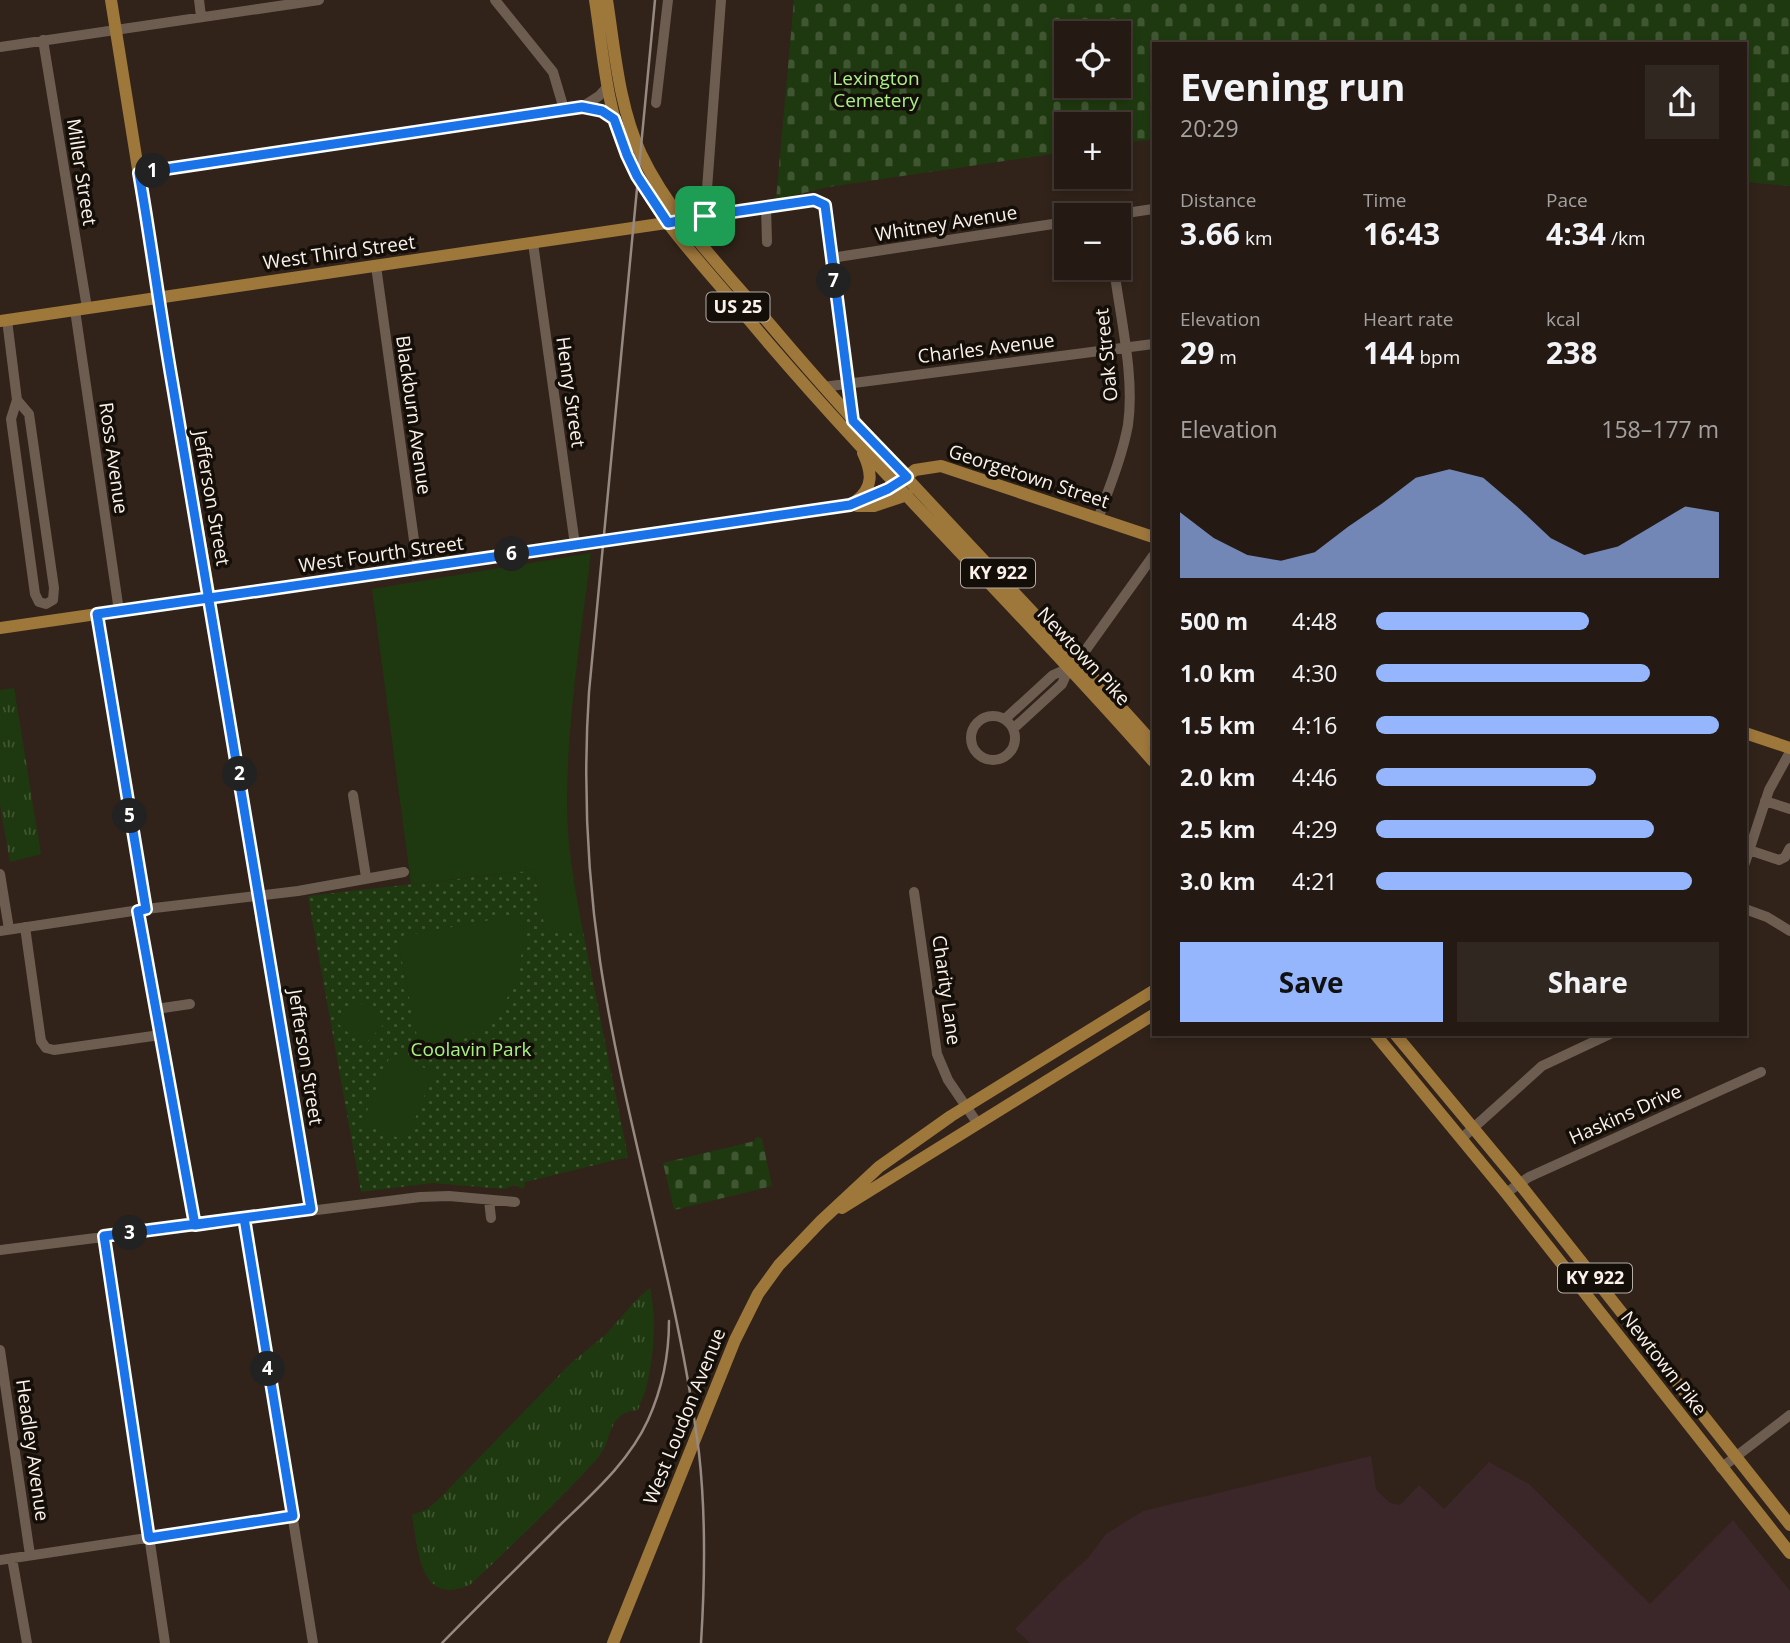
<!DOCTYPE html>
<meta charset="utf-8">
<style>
body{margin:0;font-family:"Open Sans",sans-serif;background:#312721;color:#f1f3f6;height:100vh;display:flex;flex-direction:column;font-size:26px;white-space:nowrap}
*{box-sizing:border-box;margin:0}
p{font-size:23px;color:#a3a1a0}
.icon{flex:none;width:38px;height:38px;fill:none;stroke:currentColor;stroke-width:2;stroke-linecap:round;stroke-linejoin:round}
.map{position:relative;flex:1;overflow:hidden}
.drawer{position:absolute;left:1152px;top:42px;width:595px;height:994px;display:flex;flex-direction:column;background:#251a13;border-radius:0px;box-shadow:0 4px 10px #0003,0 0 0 2px #423833}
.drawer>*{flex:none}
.tools{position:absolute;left:1054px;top:21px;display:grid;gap:14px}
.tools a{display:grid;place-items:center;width:77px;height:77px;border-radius:0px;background:#251a13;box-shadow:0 4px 10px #0003,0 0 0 2px #423833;font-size:35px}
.pin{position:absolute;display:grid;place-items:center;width:60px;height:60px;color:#fff;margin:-30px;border-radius:14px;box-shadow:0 4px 10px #0006}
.km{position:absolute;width:35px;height:35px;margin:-18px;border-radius:50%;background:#222;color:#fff;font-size:19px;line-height:35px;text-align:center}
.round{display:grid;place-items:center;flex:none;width:74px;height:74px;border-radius:0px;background:#312721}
.headline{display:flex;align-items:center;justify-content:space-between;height:119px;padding:0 28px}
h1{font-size:38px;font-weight:700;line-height:52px}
.metrics{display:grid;grid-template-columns:repeat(3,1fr);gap:10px;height:119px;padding:7px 28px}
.metrics div{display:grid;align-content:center}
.metrics b{font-size:30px;font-weight:700}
.metrics small{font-size:19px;font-weight:400}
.metrics p{font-size:19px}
.chart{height:196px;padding:14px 28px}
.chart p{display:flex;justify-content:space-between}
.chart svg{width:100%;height:126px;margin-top:7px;fill:#95b6fd;opacity:.7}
.button{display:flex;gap:14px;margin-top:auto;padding:14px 28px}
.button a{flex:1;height:80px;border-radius:0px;background:#95b6fd;color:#111;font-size:28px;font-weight:700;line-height:80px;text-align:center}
.button a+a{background:#312721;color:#f1f3f6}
ul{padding:0 28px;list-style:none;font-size:23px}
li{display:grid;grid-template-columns:112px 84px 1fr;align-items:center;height:52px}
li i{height:18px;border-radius:9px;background:#95b6fd}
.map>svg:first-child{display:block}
.industrial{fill:#3b2729}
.grass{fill:url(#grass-tufts)}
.cemetery{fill:url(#cemetery-stones);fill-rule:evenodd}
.park{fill:url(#park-dots)}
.pitch{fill:#1e390f}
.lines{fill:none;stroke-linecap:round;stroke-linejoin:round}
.minor{stroke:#6d5d51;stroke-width:10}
.major{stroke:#9e773b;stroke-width:12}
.rail{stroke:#968981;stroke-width:2.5}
.route-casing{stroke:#fff;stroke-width:14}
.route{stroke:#1a73e8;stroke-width:9}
.labels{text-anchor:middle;stroke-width:7;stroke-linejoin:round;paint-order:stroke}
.shield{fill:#140e09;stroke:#b6ada6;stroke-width:2}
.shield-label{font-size:18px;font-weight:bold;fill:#fbf1ea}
.park-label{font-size:19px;fill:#a9f184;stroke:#140e09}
.street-label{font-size:19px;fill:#fbf1ea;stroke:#140e09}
</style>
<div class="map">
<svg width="1790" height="1643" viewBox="0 0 1790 1643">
<defs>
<pattern id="grass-tufts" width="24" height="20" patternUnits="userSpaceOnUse" patternTransform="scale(1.75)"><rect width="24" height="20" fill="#1e390f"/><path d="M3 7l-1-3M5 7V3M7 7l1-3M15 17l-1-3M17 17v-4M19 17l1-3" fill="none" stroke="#405632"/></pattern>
<pattern id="cemetery-stones" width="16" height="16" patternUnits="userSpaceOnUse" patternTransform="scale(1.75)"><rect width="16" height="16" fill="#1e390f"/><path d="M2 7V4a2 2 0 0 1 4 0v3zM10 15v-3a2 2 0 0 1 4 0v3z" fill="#405632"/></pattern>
<pattern id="park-dots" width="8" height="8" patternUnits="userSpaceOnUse" patternTransform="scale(1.75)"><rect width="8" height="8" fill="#1e390f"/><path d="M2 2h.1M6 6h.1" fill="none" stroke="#405632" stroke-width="1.8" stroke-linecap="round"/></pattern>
</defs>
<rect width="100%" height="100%" fill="#312319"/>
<path class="industrial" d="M1371,1456l5,34 14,13 10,2 19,-20 25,24 45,-47 40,22 121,120 83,-84 57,71v52h-760l-15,-14 46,-47 27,-24 18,-24 37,-23z"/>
<path class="grass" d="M14,688l27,166 -31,8 -10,-57v-115z
M650,1288c7,34 4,67 -4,101 -2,7 -6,14 -8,21 -32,2 -24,30 -41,49 -40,44 -84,85 -126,125 -52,25 -53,-36 -59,-69l15,-6 12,-10 130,-134 37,-31 32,-36z"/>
<path class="cemetery" d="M794,0h996v186l-45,-4v-138h-592v95l-35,5v-20h-52v28l-238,35 -52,13zM1066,33h52v53h-52z
M759,1137l3,2 10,47 -98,24 -11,-47 92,-22v-3z"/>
<path class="park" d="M534,870l12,62h37l45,225 -103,25 -1,7 -10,-4 -9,4 -72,-6 -72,9 -53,-296z"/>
<path class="pitch" d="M591,553c-10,83 -24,167 -24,251 0,43 8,85 16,128l-37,1 -12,-63 -123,14 -39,-295z
M524,914c1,79 -26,120 -103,142l-24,-119z
M355,998l29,26 -21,22 -28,-25z
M391,1054l43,18 -28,69 -44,-18z"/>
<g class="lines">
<path class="minor" d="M199,0l2,16
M495,0l58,72 11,37
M43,40l44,268
M0,47l319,-47
M656,103l12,-103
M582,107l17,-11 9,-10
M139,173l425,-64c20,-2 33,-1 50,10
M766,207l1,35
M1113,215l40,-6
M705,216l16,-216
M683,220l131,-20 11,5 28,214
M533,243l42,302
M831,258l235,-36
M376,266l42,303
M75,310l44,301
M7,320l10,80 -6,19 24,175 4,8 7,2 7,-4 1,-12 -25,-174 -12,-14
M823,387l330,-43
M1098,519c11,-31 24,-62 30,-94 7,-49 -8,-108 -14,-157
M210,598l101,611
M97,614l49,295
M971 738a22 22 0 1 1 44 0a22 22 0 1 1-44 0Z
M1005,719l48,-44 16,-7
M1014,728l48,-44 7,-16 16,-17 68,-95
M353,795l13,82
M1765,801l25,8
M1749,850l30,10 6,-3 5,-9
M1745,863l24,-73 21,-38
M0,874l9,55
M914,892l23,162 11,26 30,44
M1745,909l22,8 23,14
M138,910l57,315
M25,927l16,114 5,7 8,2 106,-15
M0,931l146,-22 152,-18 106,-19
M156,1009l34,-5
M1461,1139l81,-73 68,-32
M1506,1193l23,-16 232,-105
M489,1200l2,18
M244,1218l69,425
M104,1236l61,407
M0,1250l420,-53 29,-1 66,6
M0,1350l30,205
M1721,1468l69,-53
M12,1558l15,85
M0,1560l293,-44"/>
<path class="major" d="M111,0l61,382 38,216
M595,0c8,51 11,107 32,155 28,63 79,113 122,165 128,153 273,291 404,441
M607,0c8,51 12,107 34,154 30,63 83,116 127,168 123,146 258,279 385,421
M0,321l673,-99
M856,501c18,-14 16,-29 7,-48
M857,506h17l33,-11
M0,628l850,-123 47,-21 18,-14 26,-4 212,71
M1745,733l45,15
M1375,1034l131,159 284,360
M1395,1034l124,149 271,342
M842,1208l311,-193
M613,1643l122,-303 23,-46 21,-29 42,-44 58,-54 72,-51 202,-125"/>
<path class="rail" d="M655,0l-66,692c-6,90 -2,180 11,269 25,165 78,326 99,492 7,63 6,127 2,190
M442,1643c39,-40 78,-78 117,-117 33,-32 70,-64 89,-106 14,-31 21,-65 21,-99"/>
</g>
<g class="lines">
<g class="route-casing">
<path id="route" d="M705,216l-37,7 -31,-47 -10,-21 -13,-36 -12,-8 -20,-4 -443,66c12,69 21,139 33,208 46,276 94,552 139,828l-207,27 45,302 144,-22 -49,-298 -49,7 -57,-314 8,-2 -49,-295c251,-36 502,-71 753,-109l38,-16 19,-12 -54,-56 -28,-216 -11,-5 -109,16"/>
</g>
<use href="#route" class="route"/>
</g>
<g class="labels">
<g class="shield">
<rect x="706.5" y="292.5" width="63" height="29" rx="5"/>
<rect x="961" y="558.5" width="74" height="29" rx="5"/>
<rect x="1558" y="1263.5" width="74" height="29" rx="5"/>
</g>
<g class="shield-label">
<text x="738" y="313">US 25</text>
<text x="998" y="579">KY 922</text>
<text x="1595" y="1284">KY 922</text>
</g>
<g class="park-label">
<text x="876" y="85">Lexington<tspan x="876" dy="22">Cemetery</tspan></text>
<text x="471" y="1056">Coolavin Park</text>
</g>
<g class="street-label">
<text transform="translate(82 172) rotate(81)" y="7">Miller Street</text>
<text transform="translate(946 223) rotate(-9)" y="7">Whitney Avenue</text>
<text transform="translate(339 252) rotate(-8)" y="7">West Third Street</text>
<text transform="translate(986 348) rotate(-7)" y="7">Charles Avenue</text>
<text transform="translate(1106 355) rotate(-96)" y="7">Oak Street</text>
<text transform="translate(571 392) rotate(82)" y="7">Henry Street</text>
<text transform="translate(414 415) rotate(82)" y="7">Blackburn Avenue</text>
<text transform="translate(114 458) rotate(82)" y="7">Ross Avenue</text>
<text transform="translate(1029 476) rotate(18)" y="7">Georgetown Street</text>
<text transform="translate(212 498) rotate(80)" y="7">Jefferson Street</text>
<text transform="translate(381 554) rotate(-8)" y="7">West Fourth Street</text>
<text transform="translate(1084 656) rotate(47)" y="7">Newtown Pike</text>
<text transform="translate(947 990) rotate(82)" y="7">Charity Lane</text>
<text transform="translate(306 1057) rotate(81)" y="7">Jefferson Street</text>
<text transform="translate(1625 1114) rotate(-24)" y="7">Haskins Drive</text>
<text transform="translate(1664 1363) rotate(52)" y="7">Newtown Pike</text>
<text transform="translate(684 1416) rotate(-68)" y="7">West Loudon Avenue</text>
<text transform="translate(33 1450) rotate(82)" y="7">Headley Avenue</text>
</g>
</g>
</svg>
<div class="tools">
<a><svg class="icon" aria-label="locate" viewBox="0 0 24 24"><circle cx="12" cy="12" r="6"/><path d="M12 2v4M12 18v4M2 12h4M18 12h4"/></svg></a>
<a>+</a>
<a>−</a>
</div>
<div class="pin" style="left:705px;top:216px;background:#1e9e55"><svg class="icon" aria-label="arrive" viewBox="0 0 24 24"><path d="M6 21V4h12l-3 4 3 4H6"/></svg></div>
<b class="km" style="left:153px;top:171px">1</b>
<b class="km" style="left:240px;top:774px">2</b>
<b class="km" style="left:130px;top:1233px">3</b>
<b class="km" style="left:268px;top:1369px">4</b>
<b class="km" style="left:130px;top:816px">5</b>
<b class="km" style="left:512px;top:554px">6</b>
<b class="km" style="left:834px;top:281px">7</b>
<section class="drawer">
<div class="headline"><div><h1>Evening run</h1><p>20:29</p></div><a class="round"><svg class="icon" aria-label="share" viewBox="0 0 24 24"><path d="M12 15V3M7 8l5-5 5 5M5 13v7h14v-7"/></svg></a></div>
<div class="metrics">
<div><p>Distance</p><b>3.66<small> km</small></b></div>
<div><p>Time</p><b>16:43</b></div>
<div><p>Pace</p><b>4:34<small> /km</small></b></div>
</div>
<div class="metrics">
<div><p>Elevation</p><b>29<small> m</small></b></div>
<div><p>Heart rate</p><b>144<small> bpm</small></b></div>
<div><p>kcal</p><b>238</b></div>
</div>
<div class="chart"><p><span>Elevation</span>158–177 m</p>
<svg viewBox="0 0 160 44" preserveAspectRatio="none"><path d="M0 44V21L10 30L20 36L30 38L40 35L50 26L60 18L70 9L80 6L90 9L100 19L110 30L120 36L130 33L140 26L150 19L160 21V44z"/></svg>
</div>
<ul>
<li><b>500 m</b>4:48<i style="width:62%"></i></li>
<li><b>1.0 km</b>4:30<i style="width:80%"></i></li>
<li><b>1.5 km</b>4:16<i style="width:100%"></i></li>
<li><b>2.0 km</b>4:46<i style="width:64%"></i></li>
<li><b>2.5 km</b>4:29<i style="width:81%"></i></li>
<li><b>3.0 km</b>4:21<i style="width:92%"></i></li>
</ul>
<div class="button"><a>Save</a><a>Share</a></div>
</section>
</div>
